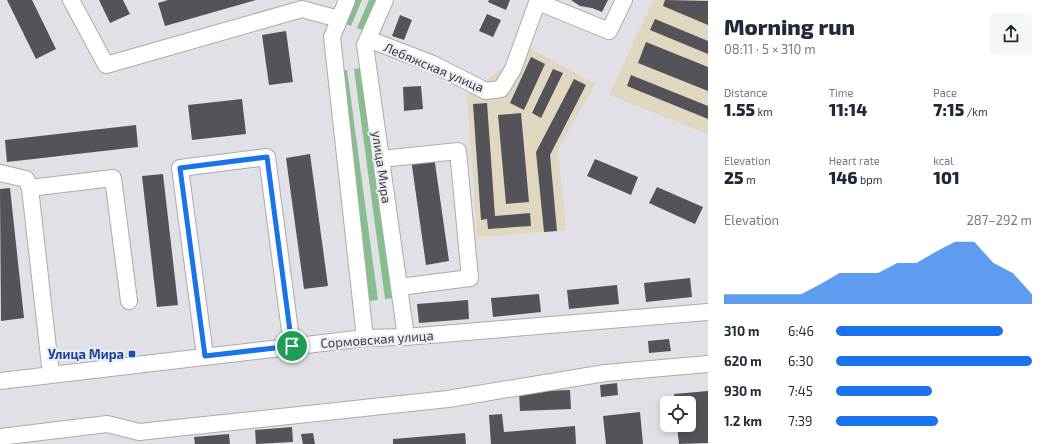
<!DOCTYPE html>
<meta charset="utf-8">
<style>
body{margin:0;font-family:"Exo 2",sans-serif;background:#f6f6f7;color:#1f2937;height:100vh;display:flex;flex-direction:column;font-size:15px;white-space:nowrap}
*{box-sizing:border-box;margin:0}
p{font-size:13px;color:#747a83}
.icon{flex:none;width:22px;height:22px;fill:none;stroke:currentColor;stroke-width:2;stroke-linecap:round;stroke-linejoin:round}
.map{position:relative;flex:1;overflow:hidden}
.sheet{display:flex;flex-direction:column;background:#fff;width:340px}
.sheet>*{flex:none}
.controls{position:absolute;left:660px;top:396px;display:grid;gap:8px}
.controls a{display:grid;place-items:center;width:36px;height:36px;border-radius:6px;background:#fff;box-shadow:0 2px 6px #0003;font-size:20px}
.pin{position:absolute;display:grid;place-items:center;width:34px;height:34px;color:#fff;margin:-17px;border:2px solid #fff;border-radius:50%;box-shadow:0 1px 4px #0007}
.round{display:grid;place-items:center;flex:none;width:42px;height:42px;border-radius:6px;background:#f6f6f7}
.head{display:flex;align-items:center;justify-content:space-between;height:68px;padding:0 16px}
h1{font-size:22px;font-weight:800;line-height:30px}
.figures{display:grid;grid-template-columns:repeat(3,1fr);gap:6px;height:68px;padding:4px 16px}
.figures div{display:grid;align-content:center}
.figures b{font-size:17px;font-weight:800}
.figures small{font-size:11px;font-weight:400}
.figures p{font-size:11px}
.chart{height:112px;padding:8px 16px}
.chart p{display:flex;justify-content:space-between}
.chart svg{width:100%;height:72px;margin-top:4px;fill:#1a73e8;opacity:.7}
ul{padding:0 16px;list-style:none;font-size:13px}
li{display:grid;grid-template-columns:64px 48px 1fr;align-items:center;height:30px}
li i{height:10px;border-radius:5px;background:#1a73e8}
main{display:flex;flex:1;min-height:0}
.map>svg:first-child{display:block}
.industrial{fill:#e0d7c1}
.forest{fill:#86bf8d}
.building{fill:#545359}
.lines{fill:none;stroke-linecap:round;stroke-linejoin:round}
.minor-casing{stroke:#abaab1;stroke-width:18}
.minor{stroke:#fff;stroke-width:16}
.route-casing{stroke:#fff;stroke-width:8}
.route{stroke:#1a73e8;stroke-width:5}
.transit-dot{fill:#1a4fb4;stroke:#eeedf4;stroke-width:1.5}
.labels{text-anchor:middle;stroke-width:4;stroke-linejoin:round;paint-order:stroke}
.street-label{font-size:13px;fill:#39393c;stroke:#eeedf4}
.transit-label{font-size:13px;font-weight:bold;fill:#164399;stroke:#eeedf4;text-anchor:end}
</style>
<main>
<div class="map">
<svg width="708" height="444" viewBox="0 0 708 444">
<rect width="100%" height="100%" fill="#e1e0e7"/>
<path class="industrial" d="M653,0h55v134l-99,-39z
M530,48l65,36 -37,66 8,80 -89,7 -10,-143z"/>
<path class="forest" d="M353,0h9l-11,26 -7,-3z
M369,0h9l-13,31 -8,-3z
M364,68l31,230 -10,1 -31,-230z
M347,70l31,230 -9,1 -30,-230z"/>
<path class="building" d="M7,0h25l24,49 -20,10z
M99,0h24l7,14 -20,9z
M168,0h88l-91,26 -7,-23z
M489,0h21l-4,10 -18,-8z
M571,0h37l-6,12 -10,-4 -12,-2z
M665,0l43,1v24l-45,-19z
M487,14l14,6 -8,17 -14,-6z
M400,15l12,5 -8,20 -12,-4z
M655,19l53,22v13l-58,-24z
M286,31l7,51 -24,3 -7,-50z
M646,42l62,25v24l-70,-28z
M531,57l14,7 -21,46 -14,-7z
M553,69l10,4 -22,45 -9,-5z
M631,75l77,31v13l-81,-33z
M574,79l12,6 -36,70 7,76 -13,1 -8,-80z
M421,86l2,23 -19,2 -1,-24z
M242,99l4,35 -54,6 -4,-35z
M487,103l8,113 35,-3 1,13 -43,3 -1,-10 -6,1 -8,-116z
M521,113l8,89 -23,2 -8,-89z
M136,125l2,22 -131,15 -2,-22z
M310,154l18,132 -24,3 -18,-131z
M434,156l15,105 -23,4 -15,-106z
M595,159l43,18 -7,18 -44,-19z
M163,174l15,131 -21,2 -15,-131z
M657,187l46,20 -8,17 -46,-21z
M10,188l14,130 -23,3 -1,-132z
M690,278l2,19 -46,5 -2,-19z
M617,285l2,19 -50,5 -2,-19z
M539,294l2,18 -48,5 -2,-19z
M468,300l1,19 -50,4 -2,-19z
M669,339l2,12 -22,2 -1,-12z
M617,383l1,12 -17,2 -1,-12z
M570,390l1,19 -51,2 -1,-19z
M708,391v52l-29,1 -2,-19h12v-22h-14l-1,-9z
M640,412l3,32h-37l-3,-28z
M502,414l2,18 71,-6 1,18h-85l-2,-29z
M292,427l1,15 -37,2 -1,-14z
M313,433l2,11h-12l-2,-10z
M465,433l1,11h-73v-5z
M229,434l1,10h-35l-1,-7z"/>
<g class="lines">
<g class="minor-casing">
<path id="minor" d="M71,0l35,65 196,-56 37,10
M347,0l-15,37 33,301
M385,0l-20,45 41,292
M538,2l71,29 15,-31
M368,39l65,25 53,27 15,-2 12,-20 25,-69
M381,159l77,-8 12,127 -71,9
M0,173l26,6 4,9
M205,356l-25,-188 87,-11 25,189
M51,375l-21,-187 83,-10 16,123
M0,381l365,-43 41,-1 302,-25
M0,437l107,-13 32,8 309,-33 157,-26 103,-9"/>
</g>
<use href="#minor" class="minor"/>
</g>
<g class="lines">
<g class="route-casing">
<path id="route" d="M267,157l25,189 -87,10 -25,-188z"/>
</g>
<use href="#route" class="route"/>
</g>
<rect class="transit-dot" x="128" y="350" width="8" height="8" rx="2"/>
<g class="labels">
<g class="street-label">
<text transform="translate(434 67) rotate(23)" y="5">Лебяжская улица</text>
<text transform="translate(382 167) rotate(82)" y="5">улица Мира</text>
<text transform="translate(377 339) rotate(-4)" y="5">Сормовская улица</text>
</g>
<g class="transit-label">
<text x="124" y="359">Улица Мира</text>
</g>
</g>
</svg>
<div class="controls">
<a><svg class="icon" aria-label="locate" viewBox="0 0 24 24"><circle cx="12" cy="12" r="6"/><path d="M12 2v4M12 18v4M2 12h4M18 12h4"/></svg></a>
</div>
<div class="pin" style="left:292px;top:346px;background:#1e9e55"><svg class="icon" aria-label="arrive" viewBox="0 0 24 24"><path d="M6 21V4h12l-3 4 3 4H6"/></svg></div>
</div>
<section class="sheet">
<div class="head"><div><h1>Morning run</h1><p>08:11 · 5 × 310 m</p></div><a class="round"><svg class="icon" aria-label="share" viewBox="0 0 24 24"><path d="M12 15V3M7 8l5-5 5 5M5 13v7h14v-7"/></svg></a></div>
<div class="figures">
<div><p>Distance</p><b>1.55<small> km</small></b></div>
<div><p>Time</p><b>11:14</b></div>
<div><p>Pace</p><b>7:15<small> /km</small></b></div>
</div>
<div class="figures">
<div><p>Elevation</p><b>25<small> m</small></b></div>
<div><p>Heart rate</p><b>146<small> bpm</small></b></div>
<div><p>kcal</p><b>101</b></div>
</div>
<div class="chart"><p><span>Elevation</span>287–292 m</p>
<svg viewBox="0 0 160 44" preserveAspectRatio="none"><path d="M0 44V38L10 38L20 38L30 38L40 38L50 32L60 25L70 25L80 25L90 19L100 19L110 12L120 6L130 6L140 19L150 25L160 38V44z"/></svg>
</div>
<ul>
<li><b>310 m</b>6:46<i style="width:85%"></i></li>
<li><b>620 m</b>6:30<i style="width:100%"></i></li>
<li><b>930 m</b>7:45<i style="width:49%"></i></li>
<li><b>1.2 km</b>7:39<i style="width:52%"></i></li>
</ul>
</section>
</main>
